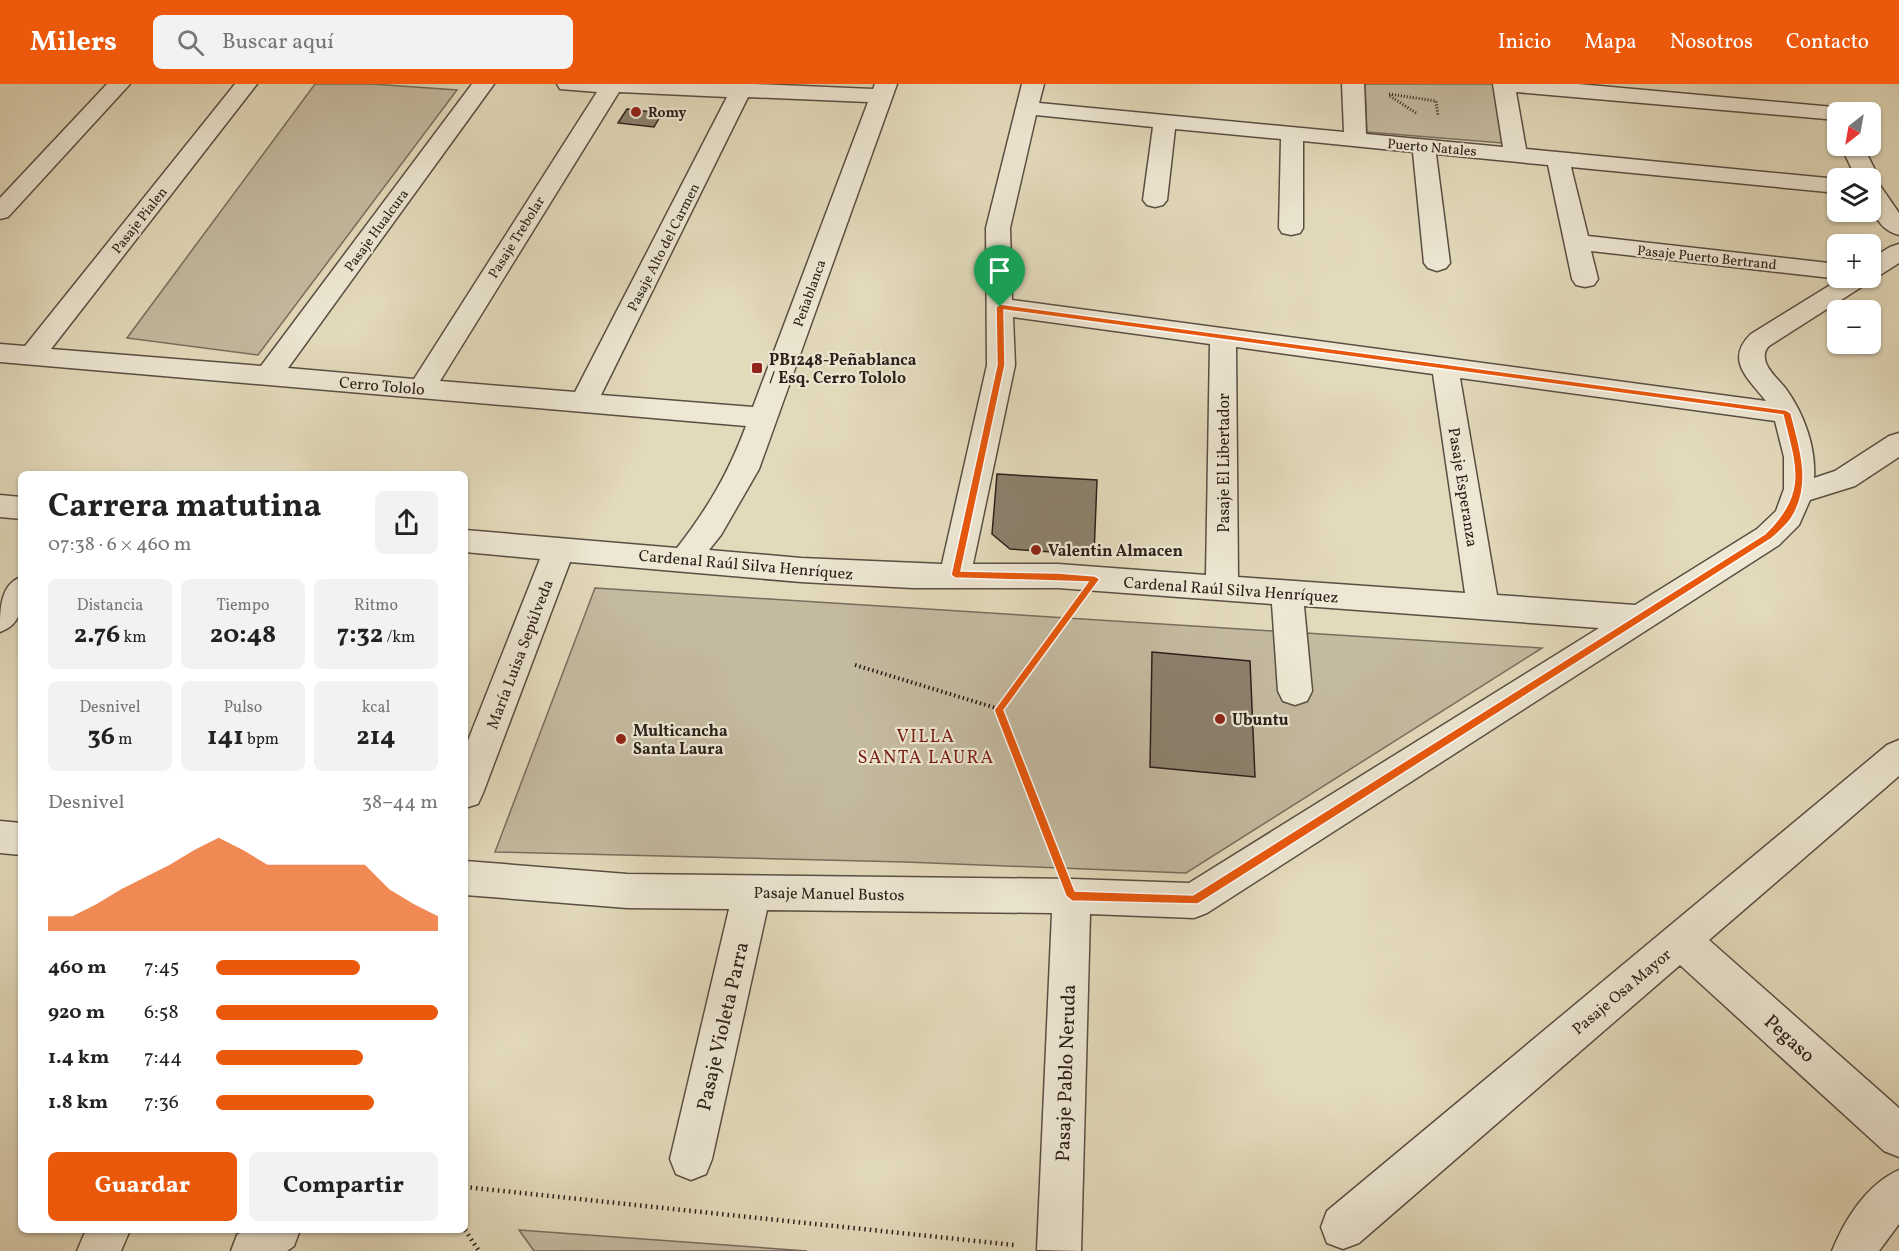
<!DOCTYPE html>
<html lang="es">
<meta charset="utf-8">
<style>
body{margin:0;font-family:Vollkorn,serif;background:#f2f2f2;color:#222;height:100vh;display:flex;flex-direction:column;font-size:22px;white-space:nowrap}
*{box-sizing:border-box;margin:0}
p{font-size:20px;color:#767676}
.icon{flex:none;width:33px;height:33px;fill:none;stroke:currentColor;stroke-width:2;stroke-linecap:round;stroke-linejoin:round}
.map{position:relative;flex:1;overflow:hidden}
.side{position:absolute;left:18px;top:387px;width:450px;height:762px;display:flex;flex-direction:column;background:#fff;border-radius:9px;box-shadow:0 2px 4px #0004}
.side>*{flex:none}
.needle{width:39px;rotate:211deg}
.tools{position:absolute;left:1827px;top:18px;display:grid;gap:12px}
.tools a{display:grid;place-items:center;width:54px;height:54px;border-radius:9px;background:#fff;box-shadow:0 2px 4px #0004;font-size:30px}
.pin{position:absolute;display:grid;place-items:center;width:51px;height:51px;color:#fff;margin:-62px -26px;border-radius:50% 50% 50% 0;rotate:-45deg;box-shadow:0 0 6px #0007}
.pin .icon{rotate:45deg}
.round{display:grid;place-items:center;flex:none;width:63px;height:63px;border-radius:9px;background:#f2f2f2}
.head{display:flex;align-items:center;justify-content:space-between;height:102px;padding:0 30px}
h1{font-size:33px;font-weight:700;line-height:45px}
.figures{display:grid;grid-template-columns:repeat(3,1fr);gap:9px;height:102px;padding:6px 30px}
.figures div{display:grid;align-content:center;border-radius:9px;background:#f2f2f2;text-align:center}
.figures b{font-size:26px;font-weight:700}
.figures small{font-size:16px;font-weight:400}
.figures p{font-size:16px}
.chart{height:168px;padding:12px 30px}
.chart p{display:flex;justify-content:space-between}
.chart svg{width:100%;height:108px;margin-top:6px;fill:#ea580c;opacity:.7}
.cta{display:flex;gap:12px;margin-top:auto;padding:12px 30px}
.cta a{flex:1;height:69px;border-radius:9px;background:#ea580c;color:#fff;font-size:24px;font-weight:700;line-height:69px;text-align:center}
.cta a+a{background:#f2f2f2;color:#222}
ul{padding:0 30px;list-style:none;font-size:20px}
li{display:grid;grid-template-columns:96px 72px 1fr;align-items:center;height:45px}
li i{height:15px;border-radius:8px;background:#ea580c}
header{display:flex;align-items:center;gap:36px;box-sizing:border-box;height:84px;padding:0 30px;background:#ea580c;color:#fff}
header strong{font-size:28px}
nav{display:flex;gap:33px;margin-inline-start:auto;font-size:21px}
.search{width:420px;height:54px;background:#f2f2f2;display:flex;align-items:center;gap:15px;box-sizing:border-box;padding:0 21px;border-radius:9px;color:#767676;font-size:22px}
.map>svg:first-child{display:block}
.green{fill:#c4baa0;stroke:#786d5e;stroke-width:1.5}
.building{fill:#8c816e;stroke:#2d201b;stroke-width:1.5}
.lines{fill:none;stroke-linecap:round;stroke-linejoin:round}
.minor-casing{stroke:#5a4e43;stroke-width:3}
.path-far2{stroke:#2d201b;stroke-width:3;stroke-dasharray:1 2;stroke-linecap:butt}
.path-far1{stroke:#2d201b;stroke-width:4;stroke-dasharray:1.5 3;stroke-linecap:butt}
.path{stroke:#2d201b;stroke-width:4.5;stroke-dasharray:1.5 4;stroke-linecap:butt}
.minor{fill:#ede7d3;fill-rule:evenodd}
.route{fill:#ea580c;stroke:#fff;stroke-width:1.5;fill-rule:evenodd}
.poi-dot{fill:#8f2418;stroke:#ede7d3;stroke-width:2}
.labels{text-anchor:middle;stroke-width:4.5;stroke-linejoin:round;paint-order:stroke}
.far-poi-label{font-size:14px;font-weight:bold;fill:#2d201b;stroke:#ede7d3;text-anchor:start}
.far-street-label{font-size:14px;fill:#2d201b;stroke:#ede7d3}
.poi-label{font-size:16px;font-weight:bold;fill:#2d201b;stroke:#ede7d3;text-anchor:start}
.street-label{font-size:16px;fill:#2d201b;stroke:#ede7d3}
.neighbourhood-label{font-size:18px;letter-spacing:1.5px;fill:#7a1f14;stroke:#ede7d3}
.near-street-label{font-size:20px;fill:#2d201b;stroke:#ede7d3}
</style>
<header>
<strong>Milers</strong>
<div class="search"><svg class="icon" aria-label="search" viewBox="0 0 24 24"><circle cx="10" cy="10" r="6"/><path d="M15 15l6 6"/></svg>Buscar aquí</div>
<nav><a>Inicio</a><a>Mapa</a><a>Nosotros</a><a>Contacto</a></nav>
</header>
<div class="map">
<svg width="1899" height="1167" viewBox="0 0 1899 1167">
<rect width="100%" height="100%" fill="#e3dabb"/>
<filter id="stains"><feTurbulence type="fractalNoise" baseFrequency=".00333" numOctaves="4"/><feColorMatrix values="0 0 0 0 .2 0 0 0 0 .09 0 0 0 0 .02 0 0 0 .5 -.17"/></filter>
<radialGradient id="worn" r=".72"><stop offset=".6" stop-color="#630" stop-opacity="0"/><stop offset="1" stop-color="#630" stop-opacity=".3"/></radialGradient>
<path class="green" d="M315,0h57l85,6 -199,265 -131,-17z
M1365,0h128l9,59 -135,-11z
M595,504l947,60 -356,225 -281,-11 -410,-10z
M519,1146l288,21h-273z"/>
<path class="building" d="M627,25l35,4 -8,14 -36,-4z
M997,390l100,6 -3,75 -84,-6 -18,-15z
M1152,568l98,9 5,116 -105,-10z"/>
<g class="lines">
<g class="minor-casing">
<path id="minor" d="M107,0h23l-122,133 -8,2v-21z
M235,0h22l-206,265 210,17 211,-282h22l-206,284 126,11 183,-287 -37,-3 -3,-5h198l118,5 2,-5h22l-138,385 -38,66 -12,15 92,8 141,6 45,-199 -1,-137 36,-144h22l-5,19 305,29 -2,-48h22l2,50 137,13 -10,-63h85l267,24 3,4h-10l-1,8 -321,-28 10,57 312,30v14l-267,-26 17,69 250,28v14h32v-19l20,-12 9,-3v19l-130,83c-5,5 -5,10 -3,17 4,10 14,18 20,26 18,25 30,58 28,89l21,-7 54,-35 10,-3v24l-44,29 -45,14 -11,25 -20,20 -572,368 -13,5 -104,-4 -9,337 -44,-1 15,-337 -285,-3 -55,249 -6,15 -15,6 -15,-6 -6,-15 59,-250 -102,-1 -162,-13v-34l162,13 445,5 117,4 410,-255 -295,-22 8,85 -5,10 -12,4 -12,-4 -5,-10 -6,-87 -214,-16h-146l-111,-6 -231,-20 -87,231 -5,11 -13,4v-60l75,-189 -75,-7v-22l212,18c31,-40 51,-74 69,-122l-746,-64v-18l25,2zM619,8l108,5 -152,295 -135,-11zM748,13l120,5 -115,305 -152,-12zM1036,31l117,12 -10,73 4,5 8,2 8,-2 4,-5 8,-71 106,10 -2,89 3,5 9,2 9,-2 3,-5v-87l110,11 11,111 4,5 9,3 9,-3 4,-5 -14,-109 112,11 24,114 4,6 9,2 9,-2 4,-6 -7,-28 249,28 -89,55c-27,26 -2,45 15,67l-754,-101 -2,-72zM1013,233l197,27 -4,231 -148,-11h-85l42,-199zM1236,263l197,27 32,219 -227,-16zM1460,294l315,43 9,36v32l-8,22 -19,18 -122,76 -138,-10z
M1841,62h22l16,32 -2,3 22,32v22c-27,-7 -29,-34 -29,-57h-14z
M0,411l21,2v22l-21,-2z
M21,493c0,23 5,46 -21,55 0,-23 0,-47 21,-55z
M1899,656v36l-190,164 190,168v49l-15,-6 -204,-186 -321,278 -16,6 -16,-6 -6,-16 6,-16 560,-466z
M0,737l21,2v32l-21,-2z
M1899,1086v54l-20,27h-47c13,-32 35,-67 67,-81z
M86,1146h44l-9,21h-44z
M244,1146h56l-6,16 -7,5h-56l6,-16z"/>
</g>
<path class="path-far2" d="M1389,10l47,7 2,15
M1390,12l26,17"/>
<path class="path-far1" d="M855,581l144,44 22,56
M999,625l71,-95"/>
<path class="path" d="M1020,680l36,92
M465,1103l549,58
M465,1146l14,21"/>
<use href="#minor" class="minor"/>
</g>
<path class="route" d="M1000,220l786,106 5,3c9,35 22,72 0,106 -5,7 -13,14 -20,20l-573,365 -126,-3 -6,-5 -72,-186 94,-128 -133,-4 -4,-3 46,-210 -1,-58zM1004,226l779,105c13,53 24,78 -18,119l-572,361 -118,-4 -71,-181 96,-131 -5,-3 -37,-3 -97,-2 44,-206z"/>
<g class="poi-dot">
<circle cx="636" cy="28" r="6"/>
<rect x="751" y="278" width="12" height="12" rx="3"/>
<circle cx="1036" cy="466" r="6"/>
<circle cx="1220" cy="635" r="6"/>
<circle cx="621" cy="655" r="6"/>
</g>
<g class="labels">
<g class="far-poi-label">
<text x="648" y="33">Romy</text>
</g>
<g class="far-street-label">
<text transform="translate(1432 63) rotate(5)" y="5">Puerto Natales</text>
<text transform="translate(139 136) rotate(-52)" y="5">Pasaje Pialen</text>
<text transform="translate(376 146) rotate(-54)" y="5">Pasaje Hualcura</text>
<text transform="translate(516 153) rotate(-58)" y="5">Pasaje Trebolar</text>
<text transform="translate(663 163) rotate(-63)" y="5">Pasaje Alto del Carmen</text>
<text transform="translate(1707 173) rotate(6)" y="5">Pasaje Puerto Bertrand</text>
<text transform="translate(809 209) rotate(-70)" y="5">Peñablanca</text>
</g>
<g class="poi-label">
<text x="769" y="281">PB1248-Peñablanca<tspan x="769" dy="18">/ Esq. Cerro Tololo</tspan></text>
<text x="1048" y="472">Valentin Almacen</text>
<text x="1232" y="641">Ubuntu</text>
<text x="633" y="652">Multicancha<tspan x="633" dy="18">Santa Laura</tspan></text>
</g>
<g class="street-label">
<text transform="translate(382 301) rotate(5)" y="6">Cerro Tololo</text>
<text transform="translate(1223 379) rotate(-90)" y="6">Pasaje El Libertador</text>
<text transform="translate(1464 403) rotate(81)" y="6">Pasaje Esperanza</text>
<text transform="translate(746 480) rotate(5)" y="6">Cardenal Raúl Silva Henríquez</text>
<text transform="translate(1231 505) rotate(4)" y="6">Cardenal Raúl Silva Henríquez</text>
<text transform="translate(519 570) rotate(-69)" y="6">María Luisa Sepúlveda</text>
<text transform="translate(829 809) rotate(1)" y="6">Pasaje Manuel Bustos</text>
<text transform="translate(1621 907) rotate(-40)" y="6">Pasaje Osa Mayor</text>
</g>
<g class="neighbourhood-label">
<text x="926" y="658">VILLA<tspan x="926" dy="21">SANTA LAURA</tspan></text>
</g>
<g class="near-street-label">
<text transform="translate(722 942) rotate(-77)" y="7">Pasaje Violeta Parra</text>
<text transform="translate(1790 954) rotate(42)" y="7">Pegaso</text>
<text transform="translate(1065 989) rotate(-88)" y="7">Pasaje Pablo Neruda</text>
</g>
</g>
<rect width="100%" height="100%" filter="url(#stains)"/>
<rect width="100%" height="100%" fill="url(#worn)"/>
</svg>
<div class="tools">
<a><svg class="needle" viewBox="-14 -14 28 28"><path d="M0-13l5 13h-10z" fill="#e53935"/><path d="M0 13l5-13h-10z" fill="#767676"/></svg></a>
<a><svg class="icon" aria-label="layers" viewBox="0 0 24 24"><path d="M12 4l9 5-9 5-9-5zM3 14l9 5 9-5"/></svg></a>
<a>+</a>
<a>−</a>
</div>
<div class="pin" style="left:1000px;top:223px;background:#1e9e55"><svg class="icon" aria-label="arrive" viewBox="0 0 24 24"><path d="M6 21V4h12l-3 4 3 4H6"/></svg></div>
<section class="side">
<div class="head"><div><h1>Carrera matutina</h1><p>07:38 · 6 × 460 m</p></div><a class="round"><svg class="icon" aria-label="share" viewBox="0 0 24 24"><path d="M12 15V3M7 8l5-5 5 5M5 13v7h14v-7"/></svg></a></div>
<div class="figures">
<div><p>Distancia</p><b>2.76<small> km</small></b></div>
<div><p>Tiempo</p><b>20:48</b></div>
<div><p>Ritmo</p><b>7:32<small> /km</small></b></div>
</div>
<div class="figures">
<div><p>Desnivel</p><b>36<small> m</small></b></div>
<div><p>Pulso</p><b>141<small> bpm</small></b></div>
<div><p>kcal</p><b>214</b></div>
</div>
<div class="chart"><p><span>Desnivel</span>38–44 m</p>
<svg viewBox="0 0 160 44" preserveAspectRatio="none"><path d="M0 44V38L10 38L20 33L30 27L40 22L50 17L60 11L70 6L80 11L90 17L100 17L110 17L120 17L130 17L140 27L150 33L160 38V44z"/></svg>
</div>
<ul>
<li><b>460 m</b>7:45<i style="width:65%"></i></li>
<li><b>920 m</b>6:58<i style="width:100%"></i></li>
<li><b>1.4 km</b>7:44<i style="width:66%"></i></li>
<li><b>1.8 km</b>7:36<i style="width:71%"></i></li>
</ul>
<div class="cta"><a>Guardar</a><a>Compartir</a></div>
</section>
</div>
